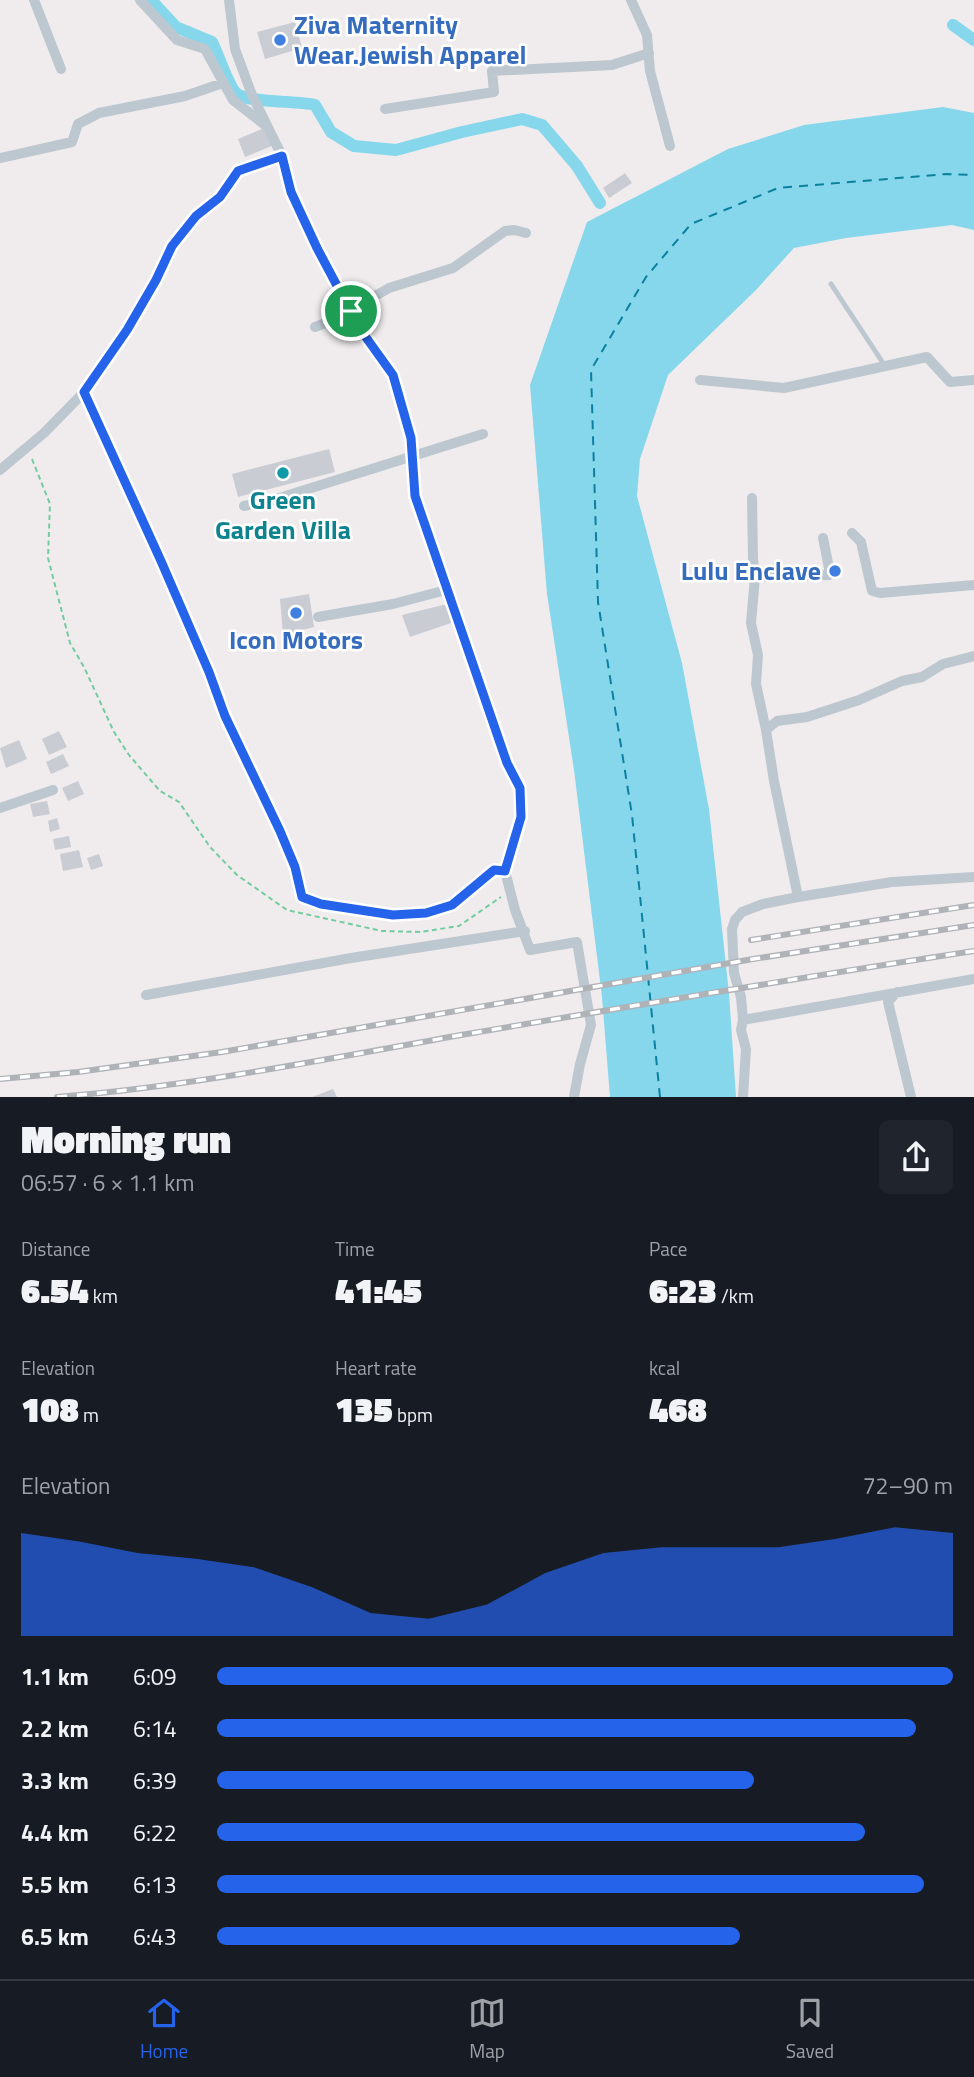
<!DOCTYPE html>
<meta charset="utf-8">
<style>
body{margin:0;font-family:"Titillium Web",sans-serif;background:#20242c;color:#f1f3f6;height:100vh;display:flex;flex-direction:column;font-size:26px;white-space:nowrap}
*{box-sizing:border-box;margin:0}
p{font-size:23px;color:#9ea1a6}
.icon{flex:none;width:38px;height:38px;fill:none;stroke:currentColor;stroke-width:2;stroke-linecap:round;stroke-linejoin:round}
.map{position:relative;height:1097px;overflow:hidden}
.details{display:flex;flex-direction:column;background:#171b24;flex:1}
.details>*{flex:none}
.pin{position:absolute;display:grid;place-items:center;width:60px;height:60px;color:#fff;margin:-30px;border:4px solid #fff;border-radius:50%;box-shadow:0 2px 7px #0007}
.round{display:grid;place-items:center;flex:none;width:74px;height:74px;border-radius:10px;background:#20242c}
.head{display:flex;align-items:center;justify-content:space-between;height:119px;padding:0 21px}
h1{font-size:38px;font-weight:800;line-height:52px}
.figures{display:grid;grid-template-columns:repeat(3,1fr);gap:10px;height:119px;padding:7px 21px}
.figures div{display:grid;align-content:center}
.figures b{font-size:35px;font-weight:800}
.figures small{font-size:19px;font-weight:400}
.figures p{font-size:19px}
.chart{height:196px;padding:14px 21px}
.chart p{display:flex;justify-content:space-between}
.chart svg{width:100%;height:126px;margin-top:7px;fill:#2563eb;opacity:.7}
ul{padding:0 21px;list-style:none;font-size:23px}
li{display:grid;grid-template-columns:112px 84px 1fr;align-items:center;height:52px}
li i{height:18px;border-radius:9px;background:#2563eb}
.tab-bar{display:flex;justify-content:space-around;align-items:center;height:98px;border-top:2px solid #363941;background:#171b24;font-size:19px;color:#9ea1a6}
.tab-bar a{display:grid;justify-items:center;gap:4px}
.tab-bar .active{color:#2563eb}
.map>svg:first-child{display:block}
.water{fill:#86d7ec}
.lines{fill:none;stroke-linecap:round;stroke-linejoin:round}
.canal{stroke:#86d7ec;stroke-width:12}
.ferry{stroke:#0b81a0;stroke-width:2;stroke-dasharray:9 7;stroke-linecap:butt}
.building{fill:#c9ccd2}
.path{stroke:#72cc9f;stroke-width:2;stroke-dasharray:5 3.5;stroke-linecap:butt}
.lane{stroke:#bdc7cf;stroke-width:5}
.street{stroke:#bdc7cf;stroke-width:10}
.rail-casing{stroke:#afb2b7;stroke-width:6}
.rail{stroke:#fff;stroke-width:3.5;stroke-dasharray:10;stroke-linecap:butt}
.route-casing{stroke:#fff;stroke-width:14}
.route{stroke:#2563eb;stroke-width:9}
.shop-dot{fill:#3f7fe0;stroke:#fff;stroke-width:2.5}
.culture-dot{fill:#0f9aa8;stroke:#fff;stroke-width:2.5}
.labels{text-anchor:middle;stroke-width:5;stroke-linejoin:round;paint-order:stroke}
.shop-label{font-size:26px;font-weight:bold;fill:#366cbe;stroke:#fff;text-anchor:start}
.culture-label{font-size:26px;font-weight:bold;fill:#0d838f;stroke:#fff}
</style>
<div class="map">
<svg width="974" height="1097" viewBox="0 0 974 1097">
<rect width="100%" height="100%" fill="#f0eced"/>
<path class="water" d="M943,107l31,6v117l-22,-5 -106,13 -52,10 -38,42 -88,85 -28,84 -3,37 45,167 27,146 20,184 7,104h-126l-8,-100 -28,-227 -27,-176 -17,-209 57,-163 141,-73 76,-24z"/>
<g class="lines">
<path class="canal" d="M151,0l25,27 36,15c6,12 16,42 23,50 10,12 61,8 80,13l16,27 23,14 42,4 66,-18 60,-13 20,6 35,41 23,37
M953,25l21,15"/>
<path class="ferry" d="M660,1097l-28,-282 -34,-213 -7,-232 55,-93 45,-53 87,-36 169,-14 27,1"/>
</g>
<path class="building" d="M295,22l7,26 -37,11 -8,-27z
M264,128l8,18 -27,11 -7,-18z
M625,173l7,10 -23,15 -6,-10z
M329,449l6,23 -97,25 -6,-23z
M309,594l5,33 -31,8 -3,-36z
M447,604l7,18 -44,15 -8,-22z
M59,731l8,16 -18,8 -7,-16z
M19,740l8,19 -21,9 -6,-20z
M63,754l6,12 -18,8 -5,-12z
M78,781l6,13 -16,7 -6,-13z
M47,801l3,13 -17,3 -3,-13z
M57,818l3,11 -10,3 -2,-11z
M69,836l2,11 -16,3 -2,-11z
M79,850l4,17 -20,4 -3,-17z
M99,854l4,12 -12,4 -4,-12z
M333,1089l4,8h-25z"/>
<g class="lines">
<path class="path" d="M32,459l18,45 -2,54 22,85 14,24 30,65 15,23 31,36 19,11 31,45 27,28 50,35 95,21 38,1 39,-6 42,-29"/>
<path class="lane" d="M831,284l54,82"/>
<path class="street" d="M34,0l27,69
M140,0l37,40 28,9 28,51 32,25
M631,0l16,35 3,36 20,75
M385,109l109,-17 -2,-21 120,-6 37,-12
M282,156l9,36 26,56 43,81 32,46 19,63 4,58 92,267 12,25 2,29 -16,54 10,39 15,40 47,-8 14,83 -11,39 -6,33
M0,158l72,-16 6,-18 21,-11 86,-17 38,-13
M315,327l18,-7 56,-32 64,-20 52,-37 9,-1 12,3
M700,380l84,8 143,-31 23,25 24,-2
M84,392l77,169 48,111 16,44 55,115 15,36 7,30 19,7 72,11 34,-2 25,-8 42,-35 11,1
M0,470l44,-37 46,-47 37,-56 29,-50 16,-34 24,-30 24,-19 18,-26 44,-15 -30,-61 -17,-46 -6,-49
M752,498l1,61 2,18 -4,46 7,32 -2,29 10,46 11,-9 30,-4 52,-17 43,-19 20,-4 21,-13 31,-8
M244,506l29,-6 210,-66
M852,533l9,9 11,49 8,2 94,-8
M755,577l74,-2v-7l-6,-30
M318,617l75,-13 53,-14
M766,730l8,51 24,116 94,-15 82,-5
M0,808l53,-18
M897,992l-9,10 23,95
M146,995l205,-37 174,-27
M743,1020l231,-41
M743,1097l3,-48 -5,-19 2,-10 -2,-23 -7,-24 -2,-44 3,-9 7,-8 21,-8 35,-7"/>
<g class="rail-casing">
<path id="rail" d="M751,940l223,-35
M0,1079l78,-7 144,-20 531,-93 221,-34
M57,1097c136,-11 270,-38 404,-62 171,-29 342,-58 513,-84"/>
</g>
<use href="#rail" class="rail"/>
</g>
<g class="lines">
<g class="route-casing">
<path id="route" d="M282,156l9,36 26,56 43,81 33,46 18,63 4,58 92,267 13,25 1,29 -16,54 -11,-1 -42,35 -26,8 -33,2 -72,-11 -19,-7 -7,-30 -15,-36 -55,-115 -16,-44 -48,-111 -77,-169 43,-62 29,-50 16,-34 24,-30 24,-19 18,-26z"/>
</g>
<use href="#route" class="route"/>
</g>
<g class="shop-dot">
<circle cx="280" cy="40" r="7"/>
<circle cx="835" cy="571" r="7"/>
<circle cx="296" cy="613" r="7"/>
</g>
<circle class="culture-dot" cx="283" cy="473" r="7"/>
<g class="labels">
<g class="shop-label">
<text x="294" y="34">Ziva Maternity<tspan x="294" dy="30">Wear.Jewish Apparel</tspan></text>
<text x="821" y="580" text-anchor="end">Lulu Enclave</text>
<text x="296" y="649" text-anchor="middle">Icon Motors</text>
</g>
<g class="culture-label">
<text x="283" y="509">Green<tspan x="283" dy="30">Garden Villa</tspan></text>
</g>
</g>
</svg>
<div class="pin" style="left:351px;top:311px;background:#1e9e55"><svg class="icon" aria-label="arrive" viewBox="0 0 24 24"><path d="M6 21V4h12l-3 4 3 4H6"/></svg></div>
</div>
<section class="details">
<div class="head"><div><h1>Morning run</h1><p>06:57 · 6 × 1.1 km</p></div><a class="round"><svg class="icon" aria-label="share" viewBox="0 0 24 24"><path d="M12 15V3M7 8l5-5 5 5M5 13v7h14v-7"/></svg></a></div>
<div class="figures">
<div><p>Distance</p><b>6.54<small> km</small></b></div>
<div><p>Time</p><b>41:45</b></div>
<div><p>Pace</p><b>6:23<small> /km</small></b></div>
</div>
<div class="figures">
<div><p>Elevation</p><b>108<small> m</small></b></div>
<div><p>Heart rate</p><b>135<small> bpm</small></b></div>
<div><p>kcal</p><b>468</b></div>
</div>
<div class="chart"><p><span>Elevation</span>72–90 m</p>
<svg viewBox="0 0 160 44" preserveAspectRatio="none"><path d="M0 44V8L10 11L20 15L30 17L40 20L50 27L60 36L70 38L80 33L90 22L100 15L110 13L120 13L130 13L140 10L150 6L160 8V44z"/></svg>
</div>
<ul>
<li><b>1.1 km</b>6:09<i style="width:100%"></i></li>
<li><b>2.2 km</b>6:14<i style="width:95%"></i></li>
<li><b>3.3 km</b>6:39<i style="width:73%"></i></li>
<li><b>4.4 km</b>6:22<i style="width:88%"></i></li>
<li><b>5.5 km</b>6:13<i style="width:96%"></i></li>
<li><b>6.5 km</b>6:43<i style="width:71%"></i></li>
</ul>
</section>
<nav class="tab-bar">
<a class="active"><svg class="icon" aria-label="home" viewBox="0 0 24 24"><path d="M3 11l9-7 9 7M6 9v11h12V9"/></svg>Home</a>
<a><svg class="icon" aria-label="map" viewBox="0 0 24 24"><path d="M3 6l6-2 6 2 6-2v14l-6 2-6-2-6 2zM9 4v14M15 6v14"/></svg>Map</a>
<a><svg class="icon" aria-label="saved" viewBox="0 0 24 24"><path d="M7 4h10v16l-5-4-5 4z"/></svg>Saved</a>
</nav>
